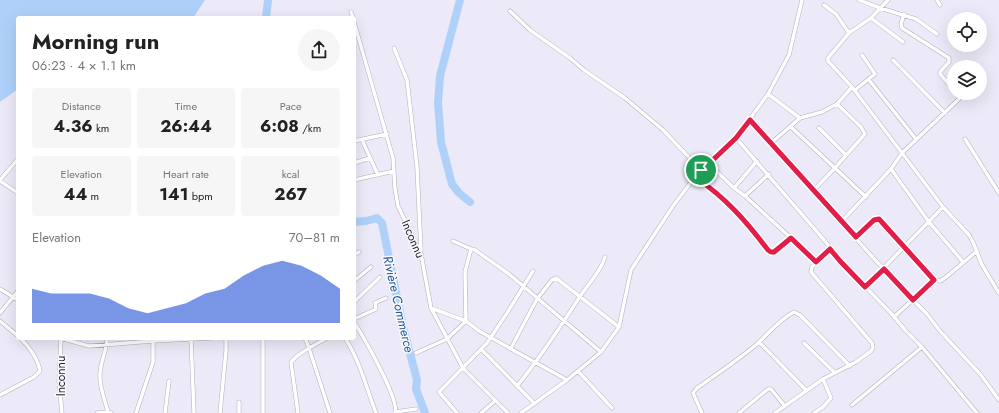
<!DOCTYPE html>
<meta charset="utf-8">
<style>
body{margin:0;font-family:Jost,sans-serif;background:#f6f6f6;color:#222;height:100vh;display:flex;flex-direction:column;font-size:15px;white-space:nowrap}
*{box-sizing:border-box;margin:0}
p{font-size:13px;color:#767676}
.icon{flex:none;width:22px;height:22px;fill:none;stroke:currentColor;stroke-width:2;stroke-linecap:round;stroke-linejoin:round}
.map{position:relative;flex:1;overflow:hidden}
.panel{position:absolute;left:16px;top:16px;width:340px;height:324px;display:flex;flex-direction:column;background:#fff;border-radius:4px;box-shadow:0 4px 16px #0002}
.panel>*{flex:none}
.fabs{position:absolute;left:947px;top:12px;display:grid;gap:8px}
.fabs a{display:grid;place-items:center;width:40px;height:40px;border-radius:50%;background:#fff;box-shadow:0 4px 16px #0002;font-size:20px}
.pin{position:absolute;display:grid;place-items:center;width:34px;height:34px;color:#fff;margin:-17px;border:2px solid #fff;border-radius:50%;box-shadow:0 1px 4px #0007}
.round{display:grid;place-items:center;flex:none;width:42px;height:42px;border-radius:21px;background:#f6f6f6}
.headline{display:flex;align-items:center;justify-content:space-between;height:68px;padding:0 16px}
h1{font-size:22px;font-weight:700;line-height:30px}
.metrics{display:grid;grid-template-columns:repeat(3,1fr);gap:6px;height:68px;padding:4px 16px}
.metrics div{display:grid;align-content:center;border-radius:4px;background:#f6f6f6;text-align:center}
.metrics b{font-size:17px;font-weight:700}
.metrics small{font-size:11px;font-weight:400}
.metrics p{font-size:11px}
.chart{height:112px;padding:8px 16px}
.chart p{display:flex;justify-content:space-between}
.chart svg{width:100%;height:72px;margin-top:4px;fill:#406adb;opacity:.7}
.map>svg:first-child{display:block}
.water{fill:#afd1f9}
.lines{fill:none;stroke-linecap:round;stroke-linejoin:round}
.river{stroke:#afd1f9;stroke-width:8}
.street-casing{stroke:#b0afbc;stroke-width:4.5}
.street{stroke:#fff;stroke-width:3.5}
.route-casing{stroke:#fff;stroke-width:8}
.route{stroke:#e11d48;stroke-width:5}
.labels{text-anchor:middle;stroke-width:3;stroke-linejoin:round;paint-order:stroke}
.street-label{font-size:12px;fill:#26252a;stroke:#f9f8fe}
.water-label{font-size:13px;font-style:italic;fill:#1e5792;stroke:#f9f8fe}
</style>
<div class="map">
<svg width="999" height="413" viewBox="0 0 999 413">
<rect width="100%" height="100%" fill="#eceaf8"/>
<path class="water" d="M0,0h205l-12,18h-175v71l-18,13z"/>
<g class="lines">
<path class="river" d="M460,0l-20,76 -2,27 3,39 11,42 7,9 11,9
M266,18l2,-18
M354,222l12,-1 11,-3 5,5 21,104 14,53 -1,9 9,24"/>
<g class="street-casing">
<path id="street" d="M859,0l21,8 36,11 21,15
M937,0l3,5
M824,5l12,9 13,19
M510,11l20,19 40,28 14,12 41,28 38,32 38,40
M351,12l2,6
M904,14l-3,10 1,4 47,30v4l-9,10v2l14,16
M871,18l32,24
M354,22l39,136 2,31 3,17 23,48 10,54 32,60 45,45
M394,48l13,32 10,87 4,84
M893,60l52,53
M869,80l47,59
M852,87l-24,-26v-3l21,-25 22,-15 17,-18
M855,90l20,-16 -13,-19
M768,94l32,24 22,-6 15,-8 15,-17 91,120 26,28 4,7 9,23 17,28
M750,120l127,142 36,38 14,14 13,17 41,44 18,25
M791,127l75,70
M819,128l27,27
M736,138l89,103 15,20 50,51 16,19 16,16 55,66
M965,139l34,54
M362,140l16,35
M354,141l33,-7
M770,144l30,-26
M354,163l16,-5
M709,164l25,24 23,-27
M891,169l38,53 34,40
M769,174l-24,22 46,42 25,24
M695,177c20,14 38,29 53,47 8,9 14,19 22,27l4,1 17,-14
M0,180l18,-21
M354,180l40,-9
M0,181l18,12
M734,188l11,8
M813,191l21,-22 31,-35 -4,-7 -24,-23
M841,222l50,-53 11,-16 57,-54 1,-2 -3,-4
M856,237l18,-17 5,-1 55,61 -40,37
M453,241l18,8
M354,255l5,-3
M934,280l6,1 5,-3 32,-27
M354,281l17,-14
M865,287l78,-80
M0,289l18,11
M354,302l26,-25
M431,308l35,13 13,10 88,49
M0,313l18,-22
M354,319l20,-9 2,-1 -1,-6 11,-5
M0,321l18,15
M354,322c9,14 46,78 41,91
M60,338l29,8 64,-5 58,-3
M61,338l-2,44 3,31
M107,338c0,13 -7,24 -7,37 -1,10 5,26 8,37
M263,338v75
M305,338l4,10 18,-10
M345,338c15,23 21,49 31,75
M191,339l3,74
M759,342l47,48
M804,343l31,30
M511,348l26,-49 15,-19 4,-2 63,49
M481,349l53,54
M416,353l31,-14 19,-18 -1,-49 6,-23 4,1 34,24 92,78
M578,371l34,37
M517,386c23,-28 42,-57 62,-88 8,-13 22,-26 26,-41
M0,395l34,-18 6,-6c-2,-12 -11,-25 -20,-33
M852,405l70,-58
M396,412l20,-3
M97,413l11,-1 3,1
M136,413l17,-51v-24
M165,413l4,-32
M220,413l6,-62v-13
M239,413v-11
M298,413l-7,-51 6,-6 12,-8 21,65
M457,413l-18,-21 48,-49 20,-30 26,-42
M481,413l14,-12
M521,413l46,-33 34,-28 18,-25 12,-57 42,-64 22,-29 41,-39 32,-44 21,-39 13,-55
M702,413l-9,-20 4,-5c20,-14 41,-28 60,-44 12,-11 23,-25 37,-32l6,3 50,51
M739,413l29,-24h3l13,16
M775,413l48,-34 33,-17 15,-11 2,-3 -1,-5 -61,-71 1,-5 18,-18
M814,413l9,-6 8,-9 -8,-19"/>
</g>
<use href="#street" class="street"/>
</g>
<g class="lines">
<g class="route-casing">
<path id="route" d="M750,120l106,117 18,-17 5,-1 55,61 -21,20 -29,-31 -19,18 -25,-26 -10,-12 -14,13 -25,-24 -17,14h-3l-3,-2c-22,-29 -42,-52 -73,-73l41,-39z"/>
</g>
<use href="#route" class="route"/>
</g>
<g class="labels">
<g class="street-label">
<text transform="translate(413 239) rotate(67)" y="4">Inconnu</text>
<text transform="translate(61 376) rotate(-90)" y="4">Inconnu</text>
</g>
<g class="water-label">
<text transform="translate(399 304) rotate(77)" y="5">Rivière Commerce</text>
</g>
</g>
</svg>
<div class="fabs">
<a><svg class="icon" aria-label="locate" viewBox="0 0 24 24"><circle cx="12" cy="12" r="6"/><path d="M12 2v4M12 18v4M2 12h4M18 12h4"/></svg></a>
<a><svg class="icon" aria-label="layers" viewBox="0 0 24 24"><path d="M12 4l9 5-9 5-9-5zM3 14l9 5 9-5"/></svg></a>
</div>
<div class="pin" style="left:701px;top:170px;background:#1e9e55"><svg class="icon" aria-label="arrive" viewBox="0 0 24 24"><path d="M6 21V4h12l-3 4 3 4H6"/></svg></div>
<section class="panel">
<div class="headline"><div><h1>Morning run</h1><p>06:23 · 4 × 1.1 km</p></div><a class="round"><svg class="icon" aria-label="share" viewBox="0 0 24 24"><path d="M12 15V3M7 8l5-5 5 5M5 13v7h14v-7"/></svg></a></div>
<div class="metrics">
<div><p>Distance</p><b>4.36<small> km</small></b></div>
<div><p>Time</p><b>26:44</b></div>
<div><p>Pace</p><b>6:08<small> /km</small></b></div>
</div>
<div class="metrics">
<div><p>Elevation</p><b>44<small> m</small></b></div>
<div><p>Heart rate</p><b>141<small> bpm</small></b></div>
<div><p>kcal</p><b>267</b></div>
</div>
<div class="chart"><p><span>Elevation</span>70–81 m</p>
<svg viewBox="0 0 160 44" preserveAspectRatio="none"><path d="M0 44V23L10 26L20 26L30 26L40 29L50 35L60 38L70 35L80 32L90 26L100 23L110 15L120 9L130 6L140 9L150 15L160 23V44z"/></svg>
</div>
</section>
</div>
